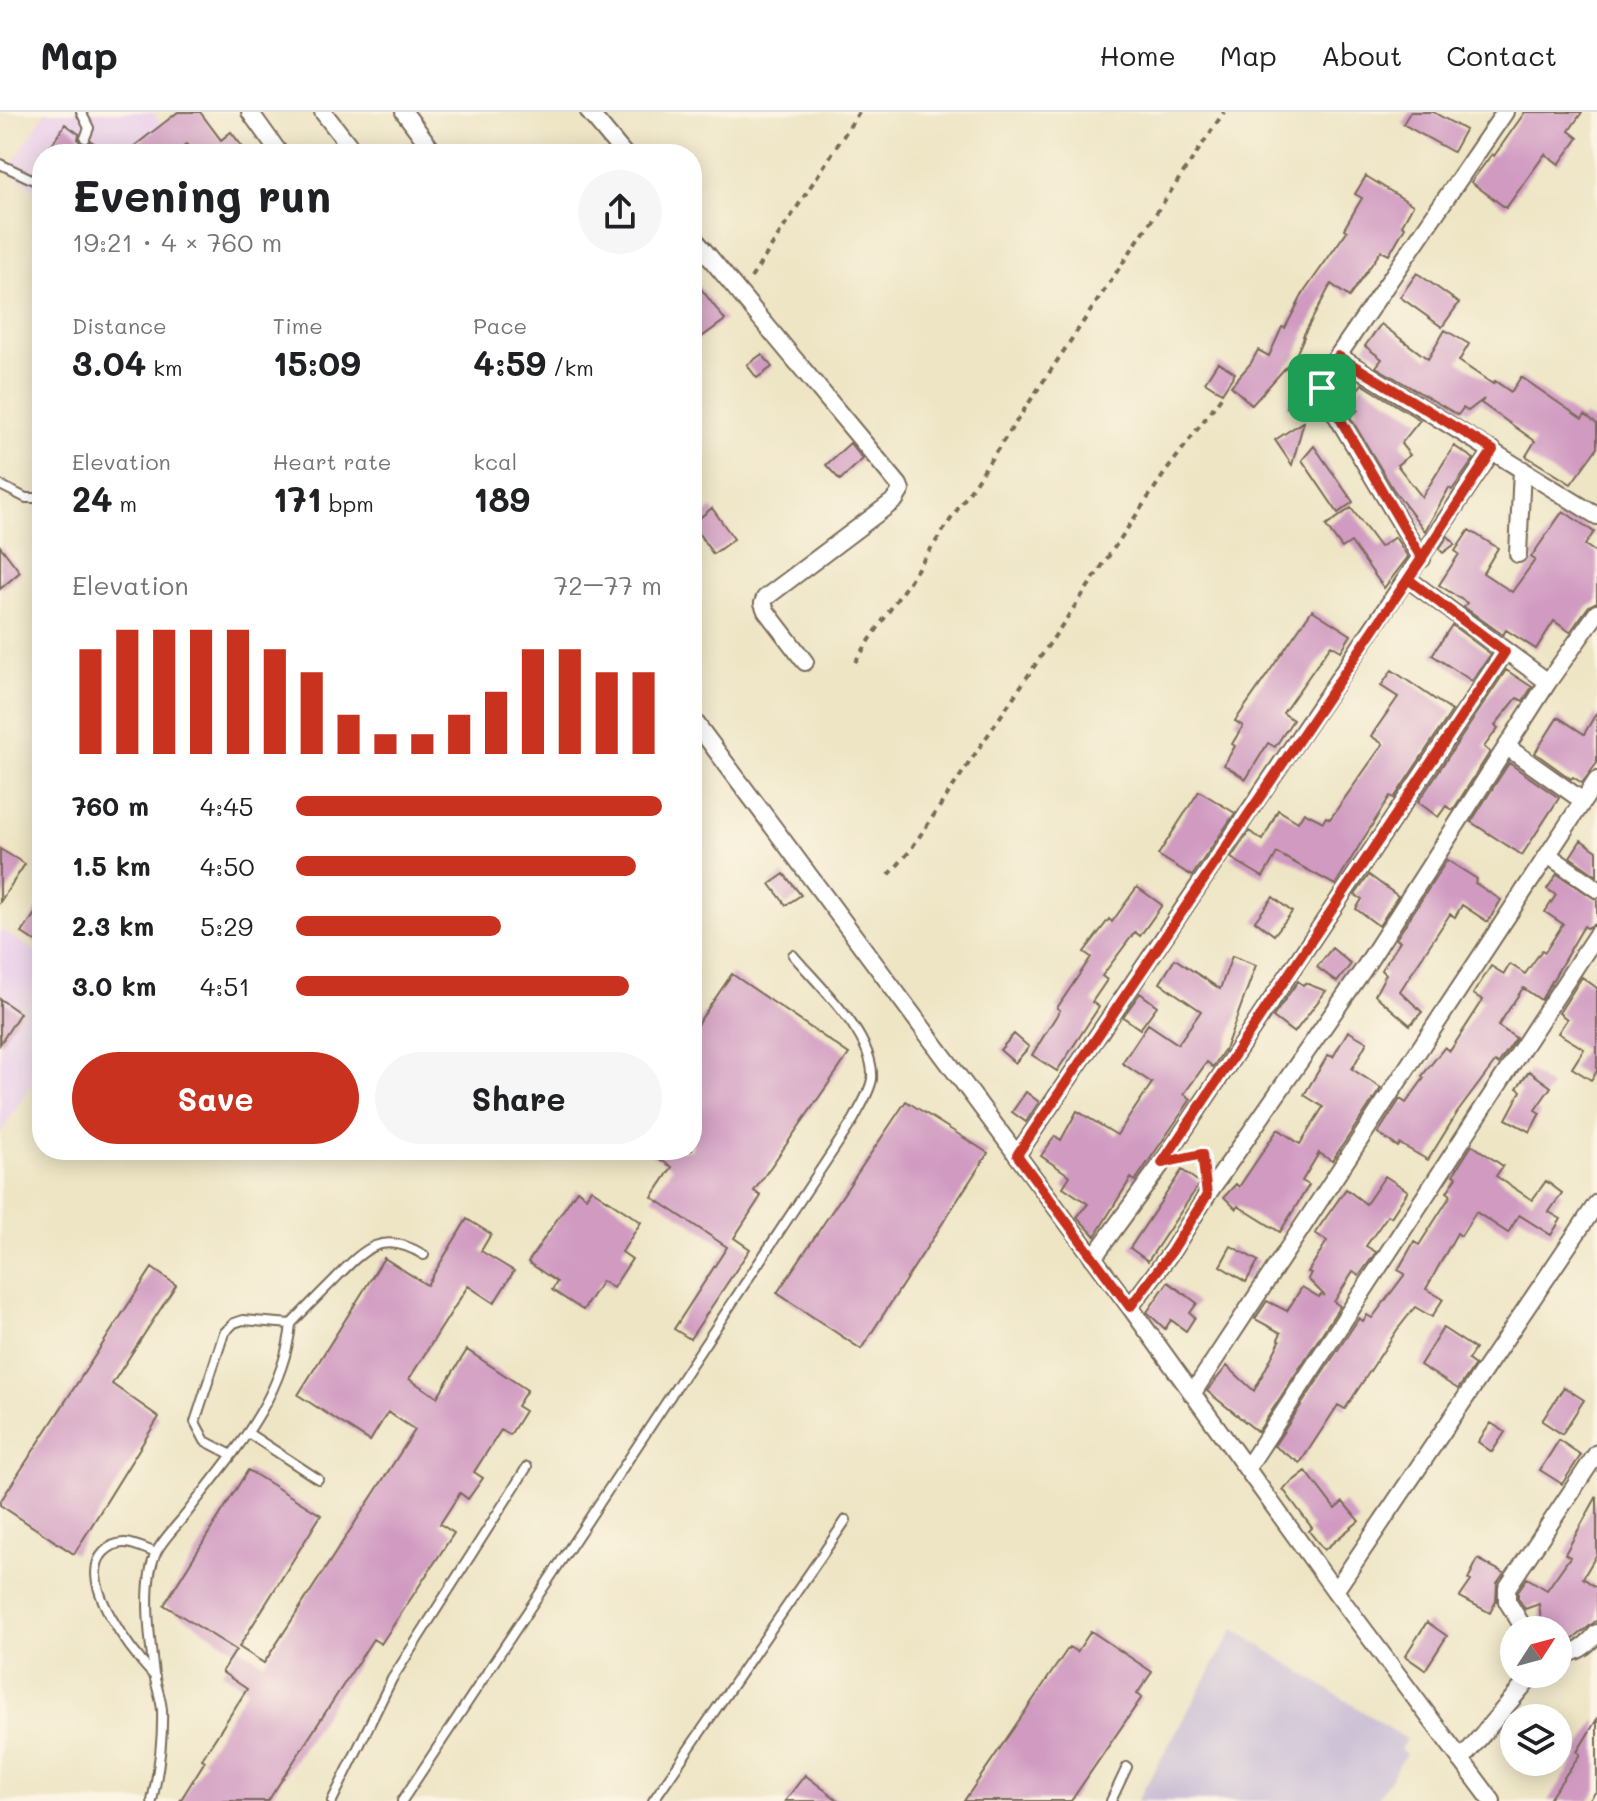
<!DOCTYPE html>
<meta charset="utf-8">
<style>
body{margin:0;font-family:Mali,sans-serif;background:#f6f6f6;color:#202124;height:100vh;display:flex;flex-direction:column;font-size:30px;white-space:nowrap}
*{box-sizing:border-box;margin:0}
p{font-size:26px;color:#757577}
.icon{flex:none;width:44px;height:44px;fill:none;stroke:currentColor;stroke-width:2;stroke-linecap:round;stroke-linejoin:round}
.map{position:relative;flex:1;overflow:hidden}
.panel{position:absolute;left:32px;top:32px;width:670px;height:1016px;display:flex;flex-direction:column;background:#fff;border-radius:32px;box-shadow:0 4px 20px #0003}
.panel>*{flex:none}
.needle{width:52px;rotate:54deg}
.buttons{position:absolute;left:1500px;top:1504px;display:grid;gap:16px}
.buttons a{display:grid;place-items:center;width:72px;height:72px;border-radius:50%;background:#fff;box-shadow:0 4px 20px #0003;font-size:40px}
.pin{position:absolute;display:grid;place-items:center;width:68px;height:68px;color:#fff;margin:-34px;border-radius:16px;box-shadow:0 4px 12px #0006}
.round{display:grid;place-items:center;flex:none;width:84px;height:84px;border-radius:42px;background:#f6f6f6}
.summary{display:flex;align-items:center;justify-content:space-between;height:136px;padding:0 40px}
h1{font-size:44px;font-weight:700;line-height:60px}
.metrics{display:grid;grid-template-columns:repeat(3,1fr);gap:12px;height:136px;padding:8px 40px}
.metrics div{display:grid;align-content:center}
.metrics b{font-size:34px;font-weight:700}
.metrics small{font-size:22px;font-weight:400}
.metrics p{font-size:22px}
.chart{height:224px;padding:16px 40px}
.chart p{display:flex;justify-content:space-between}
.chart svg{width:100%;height:144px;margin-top:8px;stroke:#c8321e;stroke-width:6}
.cta{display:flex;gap:16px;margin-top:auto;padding:16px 40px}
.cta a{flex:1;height:92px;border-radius:48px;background:#c8321e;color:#fff;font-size:32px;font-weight:700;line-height:92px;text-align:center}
.cta a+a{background:#f6f6f6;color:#202124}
ul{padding:0 40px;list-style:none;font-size:26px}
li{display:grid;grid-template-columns:128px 96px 1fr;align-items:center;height:60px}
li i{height:20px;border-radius:10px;background:#c8321e}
header{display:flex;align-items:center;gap:48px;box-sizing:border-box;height:112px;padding:0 40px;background:#fff;border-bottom:2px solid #e0e0e0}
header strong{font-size:38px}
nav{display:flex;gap:44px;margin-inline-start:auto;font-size:28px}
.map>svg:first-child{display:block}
.built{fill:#ebd1eb}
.industrial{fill:#cbbfd5}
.building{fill:#d09ac1}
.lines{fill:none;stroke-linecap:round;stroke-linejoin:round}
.lane-casing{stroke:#7a6b58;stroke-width:12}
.street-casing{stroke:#7a6b58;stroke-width:20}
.path{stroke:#7a6b58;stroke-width:4;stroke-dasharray:6 6;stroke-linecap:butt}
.lane{stroke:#fff;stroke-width:8}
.street{stroke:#fff;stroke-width:16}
.route-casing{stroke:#fff;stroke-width:16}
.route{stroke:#c8321e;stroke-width:10}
</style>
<header>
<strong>Map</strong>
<nav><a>Home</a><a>Map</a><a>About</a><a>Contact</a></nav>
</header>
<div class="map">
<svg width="1597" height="1689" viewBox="0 0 1597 1689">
<rect width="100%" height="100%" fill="#fcf5e5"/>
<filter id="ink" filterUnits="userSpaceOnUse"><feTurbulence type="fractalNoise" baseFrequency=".0125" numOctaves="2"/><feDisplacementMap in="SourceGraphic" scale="16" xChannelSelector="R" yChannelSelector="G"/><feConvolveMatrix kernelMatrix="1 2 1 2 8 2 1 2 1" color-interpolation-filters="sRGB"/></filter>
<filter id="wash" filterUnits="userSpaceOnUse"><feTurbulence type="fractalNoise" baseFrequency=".006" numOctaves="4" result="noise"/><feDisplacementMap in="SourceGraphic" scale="32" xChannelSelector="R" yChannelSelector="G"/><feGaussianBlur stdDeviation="1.8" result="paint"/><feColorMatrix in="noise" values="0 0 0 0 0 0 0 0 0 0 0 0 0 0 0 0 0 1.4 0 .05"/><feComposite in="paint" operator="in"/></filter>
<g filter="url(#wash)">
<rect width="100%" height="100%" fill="#eee5c5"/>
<path class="built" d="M46,0h106l32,39 -3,3h-139v39l-35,-21z
M0,817l42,27v112l-42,66z"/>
<path class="industrial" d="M1234,1517l172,110 -6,11 6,4 -30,47h-239z"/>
<g id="blocks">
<path class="building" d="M178,0h22l21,28 10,-8 17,22h-54l-8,-10 -9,10h-53z
M1410,0h23l32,18 -12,22 -50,-28z
M1525,0h57l-13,19 9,7 -19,26 -14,-10 -39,54 -35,-26 21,-28 2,2z
M65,12l14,10 -1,6 4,4 5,1 4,-4 20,13h-47l-13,-8z
M1366,64l47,29 -11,20 3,2 -16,28 -8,-4 -32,46 -18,-13 -28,52 1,1 -9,20 -43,48 -21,-19 20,-23 7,-13 11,6 13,-29 3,1 19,-36 43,-61 -3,-2 18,-31 -7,-4z
M1417,161l42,30 -17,24 -42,-30z
M692,165l33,43 -33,24z
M1381,212l47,35 17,-29 24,14 -10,17 34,23 2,-3 16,11 10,-15 61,42 3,-4 12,9v24l-26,36 -45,-28 9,-15 -54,-38 3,-4 -16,12 -5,-3 -5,7 -82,-48 6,-8 -17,-13z
M762,242l10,13 -15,11 -10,-13z
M1218,250l17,11 -13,20 -17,-11z
M1294,268l17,5 1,7 -6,21 -19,-6z
M1362,272l58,36 -19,24 9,11 -13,10 25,32 32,-51 20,13 -22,31 -3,-2 -24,43 -32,-42 -43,-72 8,-7 -10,-8z
M1304,309l-12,44 -17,-25z
M850,331l13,16 -23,21 -14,-15z
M1314,334l39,56 -15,11 -36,-53z
M712,396l22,31 -21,15 -21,-30z
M1351,396l29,39 15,-10 13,20 -24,31 -33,-46 -9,6 -16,-22z
M1563,399l31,21 -9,13 12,8v49l-8,4 -19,26 -16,-11 -18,28 -30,-19 -3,5 -39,-28 3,-4 -28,-18 20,-31 -4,-3 14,-21 29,18 -15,25 29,19 23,-32 -4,-3z
M1448,424l7,8 -12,9 -4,-4z
M0,434l20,26 -20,17z
M1312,498l39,25 -10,16 -10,-6 -48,68 10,7 -18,27 -7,-4 -22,36 -22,-14 11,-19 -3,-2 11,-18 -8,-5z
M1452,513l39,29 -19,27 -40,-26z
M1392,558l60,41 -58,87 -4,-2 -55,89 -58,-32 -14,24 -32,-19 18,-27 14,9 15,-30 20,12 6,-10 19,10 3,-5 4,2 53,-75 -12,-8 27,-39 -17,-11z
M1506,558l26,17 -9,14 -6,-3 -22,27 3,3 -14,19 6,5 -37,58 -7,-4 -8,11 -20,-15z
M1597,600v51l-15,20 -9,-6 -2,2 -36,-26 23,-36 26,17z
M1509,651l50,35 -37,57 -51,-33z
M1199,679l36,22 -43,63 -34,-21z
M1581,728l16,11v25l-27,-19z
M0,737l25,15 -25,38z
M1447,748l30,19 -2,4 26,17 -13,22 -26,-17 -7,12 -5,-3 -50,77 22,21 -12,13 -35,-30 11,-21 -5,-4 19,-29 -4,-2z
M784,762l17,21 -15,10 -16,-21z
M1557,762l40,26v23l-10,5 -3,-2 -43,74 -18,-12 -25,38 18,12 -18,26 -3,-2 -38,51 -29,47 -28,-16 -2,3 -20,-14 22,-34 6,4 18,-25 -2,-2 23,-29 5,4 33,-51 -10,-6 18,-28 13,8 6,-10 15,10 17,-24 3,2 18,-28 -18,-12 11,-17 -9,-6z
M1369,763l29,21 -19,30 -23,-17 6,-10 -7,-4z
M1137,775l25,18 -22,31 -5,-4 -33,44 5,4 -15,22 7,5 -42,64 -25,-16 28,-45 -3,-2 34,-51 -7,-5 25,-33 3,3z
M1273,785l19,15 -18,23 -19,-14z
M42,791v43l-20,-13z
M1332,836l19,16 -14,18 -20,-15z
M1232,844l24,9 -30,82 -13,20 -6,-5 -23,32 7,5 -56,82 -4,-3 -36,58 -18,-19 11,-13 -25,-17 7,-11 -29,-20 14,-20 6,4 16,-29 40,24 35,-52 -30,-20 26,-39 30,20 23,-33 -41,-28 15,-24 45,30z
M732,862l117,80 -95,137 7,5 -27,42 16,11 -60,90 -16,-10 53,-82 -75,-50 20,-30 -28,-17h48v-118z
M1582,865l15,11v83l-6,9 -19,-12 12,-19 -26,-16 9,-14 -8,-6z
M1298,869l5,4 2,-2 21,8 -32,42 -21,-16z
M1140,881l17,13 -17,23 -17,-12z
M0,887l20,14 -20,31z
M1348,919l19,11 -15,27 29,19 -49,73 -13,-8 -17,28 7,4 -29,47 -42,-26 -2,3 -12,-12 12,-13 3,3 39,-58 22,15 23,-37 -19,-12 24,-40 5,2z
M1014,922l15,13 -14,16 -15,-13z
M1529,959l22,16 -16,23 5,3 -10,19 -24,-13 15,-28 -4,-3z
M1026,980l13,10 -13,20 -14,-10z
M906,989l82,52 -127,196 -84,-56z
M1472,1033l31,21 -7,10 36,24 14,-19 16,12 -13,19 12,7 -10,16 -32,-20 -11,18 -32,-21 -15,24 -4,-3 -31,56 17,10 -11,18 -17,-10 -18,23 -52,79 -7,-4 -38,58 -26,-17 85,-128 4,3 4,-6 5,3 33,-44 -7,-4 16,-28 5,3 32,-50 -4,-3 10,-15 -4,-2z
M1182,1058l18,13 -52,78 -18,-13z
M1385,1064l23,15 -17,26 -3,-2 -22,31 10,6 -17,24 -6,-4 -19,30 6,4 -82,126 -51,-41 20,-25 27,25 26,-50 -2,-2 3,-6 -26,-14 12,-18 20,10 15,-24 17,10 3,-3 3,2 -17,-17 3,-6 -3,-1 19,-31 -12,-8 31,-44 20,15z
M591,1077l50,33 -19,30 10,7 -19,29 -11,-7 -19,29 -31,-20 5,-8 -29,-20 49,-72 9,7z
M467,1107l24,15 -10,17 33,20 -20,32 -26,-17 -59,93 28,18 30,-47 60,40 -10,16 8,5 -15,24 -9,-5 -27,42 9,6 -15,21 -8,-6 -20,31 14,9 -73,111 -8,-5 -105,162h-88l25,-40 -3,-2 45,-70 -25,-17 14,-22 -72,-45 84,-135 73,45 -82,132 25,16 151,-233 -27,-18 -18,29 -72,-46 86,-137 43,27z
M1231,1134l27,15 -12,21 -26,-16z
M152,1156l24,17 -64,99 47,33 -85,137 -74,-49v-3z
M1168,1170l29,21 -7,10 5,4 -9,14 -15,-11 -6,9 -18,-17z
M1443,1216l32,21 -7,11 7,5 -17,24 -38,-24z
M1564,1275l20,13 -22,34 -20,-13z
M1491,1311l14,9 -13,20 -14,-10z
M1559,1328l22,15 -19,29 -22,-14z
M1306,1359l29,38 8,-7 16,19 -35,29 -15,-19 3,-3 -29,-39z
M1597,1384v58l-14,24 14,10v32l-25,20 -19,-12 -11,2 -3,-26 -14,5 -7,-11v-7l9,-13 20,12 23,-33 -5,-3z
M1478,1447l26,14 -7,10 -1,18 -6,12 -30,-16 11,-16 -3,-2z
M1427,1510l20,14 -22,34 -20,-14z
M1091,1519l61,41 -15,22 5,3 -71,104h-107l105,-154 8,5z
M1597,1607v71l-8,11h-41l32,-47 -3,-2z
M805,1663l34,26h-54z"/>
</g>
</g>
<g filter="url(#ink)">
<use href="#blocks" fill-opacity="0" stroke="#7a6b58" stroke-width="2"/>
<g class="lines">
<g class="lane-casing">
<path id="lane" d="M81,0l8,16 -4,10
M0,52l42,20
M0,373l26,13h16
M291,1212c14,-15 29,-30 43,-44 30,-31 48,-51 90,-25
M248,1321l70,46
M155,1565c-21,-23 -80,-96 -51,-125 17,-17 33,-6 52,1
M152,1689c7,-31 11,-59 10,-91 -1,-12 -6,-24 -8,-36 -4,-32 -12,-92 2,-121 7,-15 24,-30 34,-44 43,-56 94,-112 101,-185l-48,-4 -9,3 -10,10 -29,89 10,19 27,14
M332,1689l60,-122 135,-212
M402,1689l452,-682c6,-12 16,-27 18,-40 3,-43 -53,-93 -79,-124
M653,1689l193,-281
M1111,1689l16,-34"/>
</g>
<g class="street-casing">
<path id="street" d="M250,0l30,42
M323,0l25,32
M404,0l31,42
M589,0l35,42
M692,124l207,249 2,5 -6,10 -130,98 -2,5 3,8 39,51
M1338,244l259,160
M1518,442l4,-85
M1422,447l-96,-161 -4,-10v-9l183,-267
M1408,467l140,103
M692,606l438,589 205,284 157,210
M1507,635l76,54
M1548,743l49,34
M1017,1043l476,-705
M1093,1146l69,-95 343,-511
M1130,1195l42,-56 35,-56 156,-225 185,-288 49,-69
M1192,1282l405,-614
M1247,1356l350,-534
M1335,1479l262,-388
M1525,1518l-18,-29v-13l90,-135
M1558,1544c18,-3 28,-9 39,-23
M1461,1648l72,-86"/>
</g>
<path class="path" d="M751,166l108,-166
M855,550l369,-550
M889,763l20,-23 255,-378 58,-78
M1188,1045l14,-3 2,13"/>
<use href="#lane" class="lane"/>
<use href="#street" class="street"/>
</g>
</g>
<g class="lines" filter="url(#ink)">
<g class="route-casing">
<path id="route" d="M1322,276l100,171 -14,20 -391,576 113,152 42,-56 35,-56 -5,-41 -40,9 343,-511 -97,-73 85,-129 -155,-94 -16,23v9"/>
</g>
<use href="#route" class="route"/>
</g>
</svg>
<div class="buttons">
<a><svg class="needle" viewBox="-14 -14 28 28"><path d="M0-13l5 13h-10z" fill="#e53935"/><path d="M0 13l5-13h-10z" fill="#757577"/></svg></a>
<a><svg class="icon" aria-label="layers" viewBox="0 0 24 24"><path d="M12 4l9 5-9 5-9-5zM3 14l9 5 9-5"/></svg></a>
</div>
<div class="pin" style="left:1322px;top:276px;background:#1e9e55"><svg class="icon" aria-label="arrive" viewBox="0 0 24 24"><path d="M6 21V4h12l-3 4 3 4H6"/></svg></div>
<section class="panel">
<div class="summary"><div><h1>Evening run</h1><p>19:21 · 4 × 760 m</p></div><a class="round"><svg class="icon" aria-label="share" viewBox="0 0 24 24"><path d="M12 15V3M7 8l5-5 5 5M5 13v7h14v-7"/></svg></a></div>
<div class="metrics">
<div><p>Distance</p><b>3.04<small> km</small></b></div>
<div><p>Time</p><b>15:09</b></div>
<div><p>Pace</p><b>4:59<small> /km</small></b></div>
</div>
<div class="metrics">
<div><p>Elevation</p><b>24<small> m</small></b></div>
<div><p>Heart rate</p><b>171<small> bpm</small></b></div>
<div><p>kcal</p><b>189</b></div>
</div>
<div class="chart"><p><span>Elevation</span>72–77 m</p>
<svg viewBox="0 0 160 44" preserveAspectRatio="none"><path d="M5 44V12M15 44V6M25 44V6M35 44V6M45 44V6M55 44V12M65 44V19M75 44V32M85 44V38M95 44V38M105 44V32M115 44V25M125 44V12M135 44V12M145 44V19M155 44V19"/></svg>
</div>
<ul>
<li><b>760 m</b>4:45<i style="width:100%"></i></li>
<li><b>1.5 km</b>4:50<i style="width:93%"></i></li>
<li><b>2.3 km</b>5:29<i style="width:56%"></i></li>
<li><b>3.0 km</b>4:51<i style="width:91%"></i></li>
</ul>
<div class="cta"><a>Save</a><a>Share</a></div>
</section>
</div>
